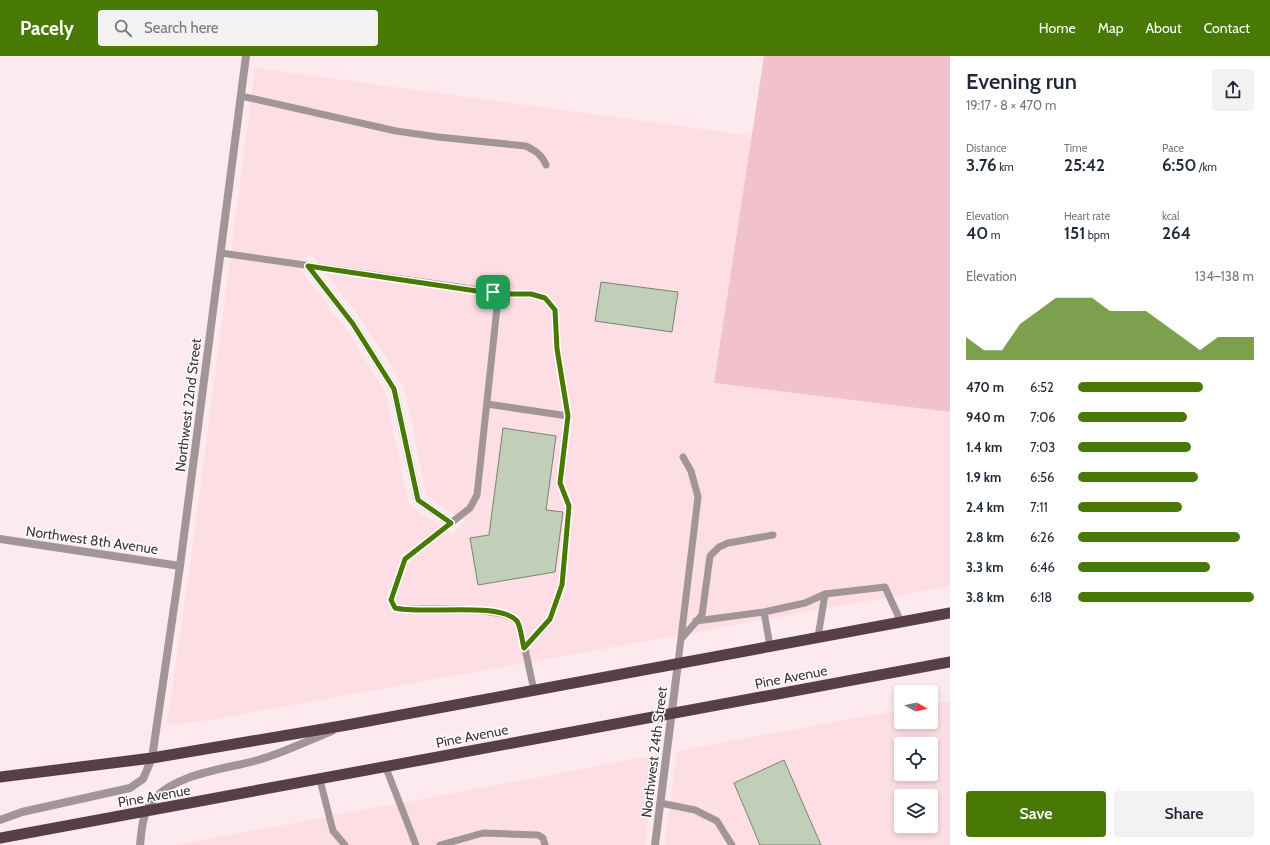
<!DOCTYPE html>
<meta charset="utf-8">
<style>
body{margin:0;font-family:Cabin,sans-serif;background:#f2f2f3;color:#1f2937;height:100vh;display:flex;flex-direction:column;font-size:15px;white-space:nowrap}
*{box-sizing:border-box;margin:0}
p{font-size:13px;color:#747a83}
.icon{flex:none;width:22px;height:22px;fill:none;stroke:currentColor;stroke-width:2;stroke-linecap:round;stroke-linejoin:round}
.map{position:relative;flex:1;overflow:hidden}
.drawer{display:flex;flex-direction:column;background:#fff;width:320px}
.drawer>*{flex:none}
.needle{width:26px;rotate:98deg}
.controls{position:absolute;left:894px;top:629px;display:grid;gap:8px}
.controls a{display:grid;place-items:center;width:44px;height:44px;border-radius:4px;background:#fff;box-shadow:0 2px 6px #0003;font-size:20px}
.pin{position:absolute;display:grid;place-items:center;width:34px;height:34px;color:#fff;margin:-17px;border-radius:8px;box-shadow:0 2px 6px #0006}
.round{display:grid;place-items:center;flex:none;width:42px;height:42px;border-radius:4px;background:#f2f2f3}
.overview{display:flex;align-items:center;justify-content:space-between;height:68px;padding:0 16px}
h1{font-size:22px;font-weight:600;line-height:30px}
.figures{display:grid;grid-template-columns:repeat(3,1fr);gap:6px;height:68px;padding:4px 16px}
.figures div{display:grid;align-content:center}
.figures b{font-size:17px;font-weight:600}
.figures small{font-size:11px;font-weight:400}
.figures p{font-size:11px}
.chart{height:112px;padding:8px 16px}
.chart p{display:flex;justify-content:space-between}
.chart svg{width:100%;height:72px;margin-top:4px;fill:#477904;opacity:.7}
.cta{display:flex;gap:8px;margin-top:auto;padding:8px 16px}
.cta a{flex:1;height:46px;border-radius:4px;background:#477904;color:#fff;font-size:16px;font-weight:600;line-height:46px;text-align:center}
.cta a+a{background:#f2f2f3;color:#1f2937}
ul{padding:0 16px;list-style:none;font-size:13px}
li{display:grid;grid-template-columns:64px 48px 1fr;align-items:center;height:30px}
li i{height:10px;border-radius:5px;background:#477904}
header{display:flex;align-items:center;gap:24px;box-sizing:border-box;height:56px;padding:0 20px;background:#477904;color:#fff}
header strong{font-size:19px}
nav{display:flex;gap:22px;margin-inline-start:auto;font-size:14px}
.search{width:280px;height:36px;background:#f2f2f3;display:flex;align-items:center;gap:10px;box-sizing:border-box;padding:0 14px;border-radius:4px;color:#747a83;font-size:15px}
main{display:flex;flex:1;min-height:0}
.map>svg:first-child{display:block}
.built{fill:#fddee4;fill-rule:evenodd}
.green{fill:#f1c2cc}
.building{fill:#c1cfb8;stroke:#78846f}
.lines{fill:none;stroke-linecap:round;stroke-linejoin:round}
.service{stroke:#a29598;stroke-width:7}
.minor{stroke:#a29598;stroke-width:8}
.tertiary{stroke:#a29598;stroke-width:8}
.trunk{stroke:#564045;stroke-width:11}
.route-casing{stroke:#fff;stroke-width:8}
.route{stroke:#477904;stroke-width:5}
.labels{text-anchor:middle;stroke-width:3;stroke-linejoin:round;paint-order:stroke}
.street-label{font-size:14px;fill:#423638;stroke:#fff}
</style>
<header>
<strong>Pacely</strong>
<div class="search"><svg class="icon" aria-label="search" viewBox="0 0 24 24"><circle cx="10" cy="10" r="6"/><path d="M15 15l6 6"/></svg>Search here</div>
<nav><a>Home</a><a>Map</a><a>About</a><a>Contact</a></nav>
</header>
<main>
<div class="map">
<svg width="950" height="789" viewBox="0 0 950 789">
<rect width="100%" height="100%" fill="#fceaee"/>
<path class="built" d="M255,12l498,68 -39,247 236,29v174l-752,136 -31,3 24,-166zM311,198l50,65 42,66 8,31 15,79 38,26 -11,14 -41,-28 -4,-6 -23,-109 -40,-64 -50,-65z
M950,645v144h-285l12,-94 224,-41v12h30v-18zM901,688h30v30h-30zM901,740h30v30h-30z
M657,699l-12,90h-469z"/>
<path class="green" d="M764,0h186v356l-236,-29z"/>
<path class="building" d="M601,226l77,10 -6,40 -77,-11z
M503,372l53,8 -10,74 17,2 -8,60 -77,13 -8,-47 19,-3z
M784,704l37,85h-61l-26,-62z"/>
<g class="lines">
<path class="service" d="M241,40l155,35 42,6 88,9c10,5 16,9 20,19
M221,197l272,39 4,2 1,4 -21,197 -7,13 -65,51 -14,41 4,8 6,1c22,1 104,-4 116,13 5,6 14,57 17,68
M497,238h34l14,4 10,12 2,39 11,67 -8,67 9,23 -7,79 -12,34 -26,29
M487,348l81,12
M764,556l6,34
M696,565l68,-9 41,-9 20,-9 60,-7 16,35
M818,581l7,-43
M681,583l21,-24 8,-59 9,-9 9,-4 45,-8
M678,607l20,-166 -7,-26 -8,-14
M386,712l30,77
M320,724l13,51 12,14
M660,747l35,7 22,11 15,24
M440,789l43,-12 55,2 5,3 2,7"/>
<path class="minor" d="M308,210l45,58 41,65 24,111 33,23
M655,789l23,-182"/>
<path class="tertiary" d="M0,483l180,27
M0,764l22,-8 108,-24 13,-9 9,-21 28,-192 66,-510
M140,789c2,-17 2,-32 14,-46 23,-26 72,-30 104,-39 25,-7 49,-19 74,-29"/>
<path class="trunk" d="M0,721l152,-19 195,-33 603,-112
M0,782l950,-176"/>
</g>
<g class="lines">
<g class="route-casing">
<path id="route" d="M308,210l189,28h34l14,4 10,12 2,39 11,67 -8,67 9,23 -7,79 -12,34 -26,29c-2,-7 -3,-21 -7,-27 -18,-20 -94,-6 -122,-13l-4,-8 14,-41 46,-36 -33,-23 -24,-111 -41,-65z"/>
</g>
<use href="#route" class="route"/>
</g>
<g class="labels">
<g class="street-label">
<text transform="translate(188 349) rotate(-83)" y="5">Northwest 22nd Street</text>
<text transform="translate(92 484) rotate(8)" y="5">Northwest 8th Avenue</text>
<text transform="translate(791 621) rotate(-11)" y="5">Pine Avenue</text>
<text transform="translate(472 680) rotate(-11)" y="5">Pine Avenue</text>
<text transform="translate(654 696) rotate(-83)" y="5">Northwest 24th Street</text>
<text transform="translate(154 740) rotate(-10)" y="5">Pine Avenue</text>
</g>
</g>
</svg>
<div class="controls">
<a><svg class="needle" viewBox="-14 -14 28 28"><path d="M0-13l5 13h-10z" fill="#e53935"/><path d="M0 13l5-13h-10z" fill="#747a83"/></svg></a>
<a><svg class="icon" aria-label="locate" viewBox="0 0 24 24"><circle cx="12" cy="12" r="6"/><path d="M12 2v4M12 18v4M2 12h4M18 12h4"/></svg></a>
<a><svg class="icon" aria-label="layers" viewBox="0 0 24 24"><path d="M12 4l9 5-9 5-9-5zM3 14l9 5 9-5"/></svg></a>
</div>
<div class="pin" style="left:493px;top:236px;background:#1e9e55"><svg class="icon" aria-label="arrive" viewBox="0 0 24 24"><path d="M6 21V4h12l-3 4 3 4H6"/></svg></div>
</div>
<section class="drawer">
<div class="overview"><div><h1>Evening run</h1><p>19:17 · 8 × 470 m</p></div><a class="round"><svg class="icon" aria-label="share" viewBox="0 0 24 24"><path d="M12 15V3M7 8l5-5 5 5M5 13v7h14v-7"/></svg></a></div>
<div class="figures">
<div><p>Distance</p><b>3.76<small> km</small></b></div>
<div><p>Time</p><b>25:42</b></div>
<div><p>Pace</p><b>6:50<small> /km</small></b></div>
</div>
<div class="figures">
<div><p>Elevation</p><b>40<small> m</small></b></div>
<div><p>Heart rate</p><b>151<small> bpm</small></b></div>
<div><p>kcal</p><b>264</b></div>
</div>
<div class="chart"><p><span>Elevation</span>134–138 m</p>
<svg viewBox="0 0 160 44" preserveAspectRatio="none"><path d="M0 44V30L10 38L20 38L30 22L40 14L50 6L60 6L70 6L80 14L90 14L100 14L110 22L120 30L130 38L140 30L150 30L160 30V44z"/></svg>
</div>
<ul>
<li><b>470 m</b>6:52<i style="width:71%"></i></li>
<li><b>940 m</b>7:06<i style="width:62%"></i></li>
<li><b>1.4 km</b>7:03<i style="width:64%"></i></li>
<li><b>1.9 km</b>6:56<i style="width:68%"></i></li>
<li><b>2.4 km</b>7:11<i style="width:59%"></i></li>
<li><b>2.8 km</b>6:26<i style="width:92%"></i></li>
<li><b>3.3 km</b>6:46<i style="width:75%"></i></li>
<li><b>3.8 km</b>6:18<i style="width:100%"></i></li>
</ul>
<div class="cta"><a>Save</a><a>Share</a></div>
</section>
</main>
